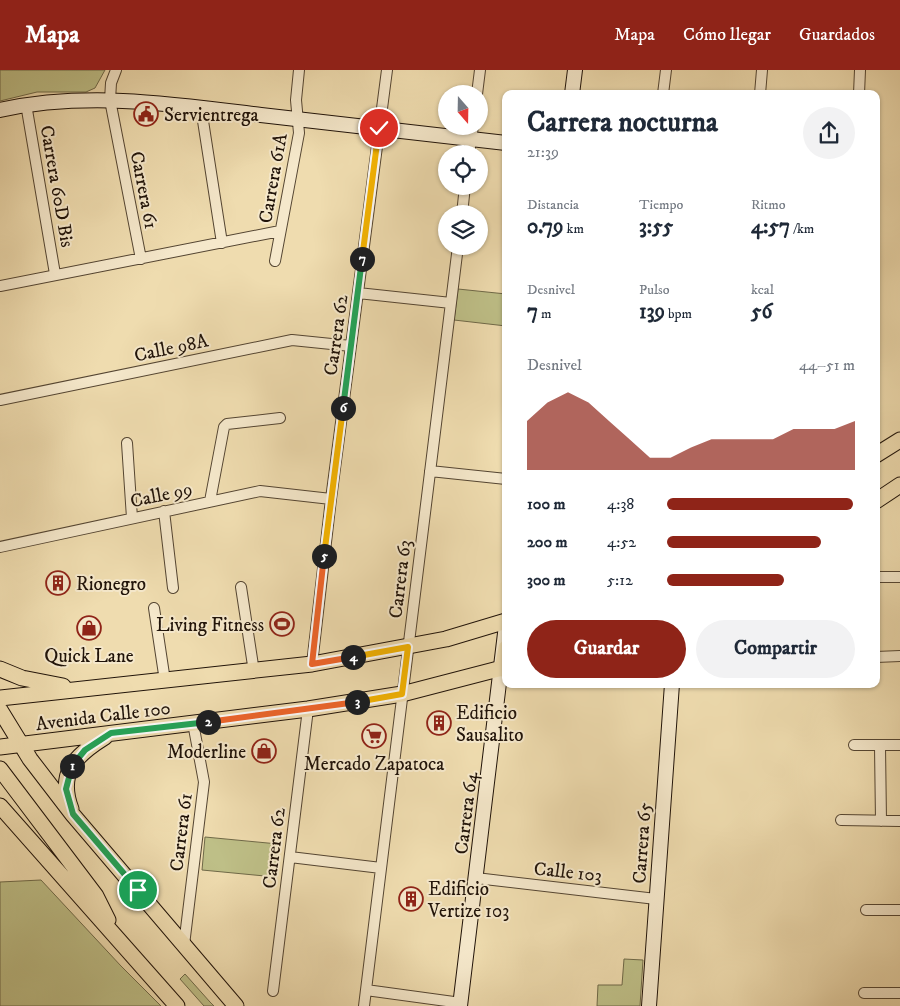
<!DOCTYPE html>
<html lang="es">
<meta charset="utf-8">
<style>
body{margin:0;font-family:"IM FELL DW Pica",serif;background:#f2f2f3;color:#1f2937;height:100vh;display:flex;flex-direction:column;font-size:19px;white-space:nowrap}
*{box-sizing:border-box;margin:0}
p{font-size:16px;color:#747a83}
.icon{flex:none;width:28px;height:28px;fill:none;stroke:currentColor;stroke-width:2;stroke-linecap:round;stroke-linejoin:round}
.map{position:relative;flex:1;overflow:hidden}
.side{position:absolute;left:502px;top:20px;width:378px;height:598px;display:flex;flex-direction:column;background:#fff;border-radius:10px;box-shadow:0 1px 4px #0004}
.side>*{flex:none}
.needle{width:32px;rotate:160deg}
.fabs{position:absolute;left:438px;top:15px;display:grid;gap:10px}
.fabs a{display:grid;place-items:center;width:50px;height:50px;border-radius:50%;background:#fff;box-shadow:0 1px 4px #0004;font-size:25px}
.pin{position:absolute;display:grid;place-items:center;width:42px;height:42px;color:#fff;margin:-21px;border:2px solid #fff;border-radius:50%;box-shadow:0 1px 5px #0007}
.km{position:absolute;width:25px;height:25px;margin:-12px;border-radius:50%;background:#222;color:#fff;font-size:14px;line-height:25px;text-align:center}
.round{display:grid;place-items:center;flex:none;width:52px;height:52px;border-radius:26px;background:#f2f2f3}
.overview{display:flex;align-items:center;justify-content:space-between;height:85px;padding:0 25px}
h1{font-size:28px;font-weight:800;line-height:38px}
.metrics{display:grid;grid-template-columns:repeat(3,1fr);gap:8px;height:85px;padding:5px 25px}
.metrics div{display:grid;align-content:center}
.metrics b{font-size:21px;font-weight:800}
.metrics small{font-size:14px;font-weight:400}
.metrics p{font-size:14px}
.chart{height:140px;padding:10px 25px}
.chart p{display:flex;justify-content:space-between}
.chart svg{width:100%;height:90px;margin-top:5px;fill:#8f2418;opacity:.7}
.primary-button{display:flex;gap:10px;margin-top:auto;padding:10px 25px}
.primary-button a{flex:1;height:58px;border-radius:30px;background:#8f2418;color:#fff;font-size:20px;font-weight:800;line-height:58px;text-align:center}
.primary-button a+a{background:#f2f2f3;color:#1f2937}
ul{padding:0 25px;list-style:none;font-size:16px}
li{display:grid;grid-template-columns:80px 60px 1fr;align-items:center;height:38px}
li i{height:12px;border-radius:6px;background:#8f2418}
header{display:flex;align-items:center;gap:30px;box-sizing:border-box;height:70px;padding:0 25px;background:#8f2418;color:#fff}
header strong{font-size:24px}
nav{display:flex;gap:28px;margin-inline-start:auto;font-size:18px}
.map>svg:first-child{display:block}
.green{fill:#bebf87;stroke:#6f6948}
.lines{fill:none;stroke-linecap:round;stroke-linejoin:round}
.street-casing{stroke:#544532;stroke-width:12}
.secondary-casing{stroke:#201309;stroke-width:16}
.primary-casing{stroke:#201309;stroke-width:17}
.street{stroke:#f5e8cb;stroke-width:10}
.secondary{stroke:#f5e8cb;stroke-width:14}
.primary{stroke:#efdcaf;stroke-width:15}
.split-1-casing{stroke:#fff;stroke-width:10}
.split-2-casing{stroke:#fff;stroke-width:10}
.split-3-casing{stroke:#fff;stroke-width:10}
.split-4-casing{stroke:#fff;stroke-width:10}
.split-5-casing{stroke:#fff;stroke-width:10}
.split-6-casing{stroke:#fff;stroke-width:10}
.split-7-casing{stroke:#fff;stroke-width:10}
.split-8-casing{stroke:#fff;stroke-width:10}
.split-1{stroke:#22a559;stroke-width:6}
.split-2{stroke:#22a559;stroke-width:6}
.split-3{stroke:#f0652b;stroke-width:6}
.split-4{stroke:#f5b400;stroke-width:6}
.split-5{stroke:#f0652b;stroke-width:6}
.split-6{stroke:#f5b400;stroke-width:6}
.split-7{stroke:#22a559;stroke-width:6}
.split-8{stroke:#f5b400;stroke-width:6}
.labels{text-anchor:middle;stroke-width:4;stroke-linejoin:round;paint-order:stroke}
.poi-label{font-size:19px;fill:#201309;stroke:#f5e8cb;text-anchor:start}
.street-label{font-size:19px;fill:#201309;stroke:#f5e8cb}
</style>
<header>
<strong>Mapa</strong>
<nav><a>Mapa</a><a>Cómo llegar</a><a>Guardados</a></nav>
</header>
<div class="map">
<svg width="900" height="936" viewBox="0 0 900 936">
<rect width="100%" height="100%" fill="#efdcaf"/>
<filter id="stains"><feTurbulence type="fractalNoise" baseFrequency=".004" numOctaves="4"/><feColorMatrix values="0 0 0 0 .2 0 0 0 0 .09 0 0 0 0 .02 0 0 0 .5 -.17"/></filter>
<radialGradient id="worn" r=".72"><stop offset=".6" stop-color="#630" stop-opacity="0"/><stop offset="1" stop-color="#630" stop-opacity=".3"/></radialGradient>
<path class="green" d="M0,0h105l-10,18 -9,4h-49l-37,9z
M458,219l48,5v32l-52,-6z
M205,767l73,7 -3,33 -73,-7z
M41,810l80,86 40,40h-161v-124z
M624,889l19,1 -3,46h-43l1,-21h24z
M185,904l25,28 4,4h-10l-24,-27z"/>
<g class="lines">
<g class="street-casing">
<path id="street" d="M116,0l-5,13 -1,17 31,159
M477,24l3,-24
M663,24l3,-24
M760,24l2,-24
M859,24l1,-24
M26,34l29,170
M201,38l21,135
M469,84l4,-28
M462,144l3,-28
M275,191l24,-128 -3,-33 3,-30
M0,216l280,-55
M358,223l93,10
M0,330l292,-60 59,6
M127,373l5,75
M430,401l76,8
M210,431l14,-74 3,-3 53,-6
M164,441l9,77
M0,477l260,-56 71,8
M876,507h24
M241,517l13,85
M154,538l11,73
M876,587l24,-1
M312,594l19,-165 56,-429
M854,675h46
M880,676l1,75
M841,750l59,1
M290,787l91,11
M476,808l180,21
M866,840h34
M184,875l20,-163 -11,-59
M366,920l95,13
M273,921l35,-282
M864,923h36
M364,936l94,-760"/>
</g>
<g class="secondary-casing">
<path id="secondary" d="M572,24l3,-24
M0,40c87,-19 174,-6 261,5 82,9 163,19 245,28
M460,936l46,-381
M649,936l23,-322"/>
</g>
<g class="primary-casing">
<path id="primary" d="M876,385l24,-15
M876,431l24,-16
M0,599l22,9 41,8
M502,599l4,-21
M0,628l312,-34 134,-25 60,-18
M0,640l30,49 43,56 163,191
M0,677l308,-38 94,-15 104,-27
M0,699l96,127 12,24
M0,736l177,200
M71,739c-14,-37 5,-54 34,-72"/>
</g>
<use href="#street" class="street"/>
<use href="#secondary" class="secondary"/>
<use href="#primary" class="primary"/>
</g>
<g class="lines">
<g class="split-1-casing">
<path id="split-1" d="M72,696l-6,23 7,25 65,76"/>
</g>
<g class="split-2-casing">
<path id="split-2" d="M72,696l13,-16 26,-17 97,-11"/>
</g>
<g class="split-3-casing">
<path id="split-3" d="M208,652l149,-20"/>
</g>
<g class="split-4-casing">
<path id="split-4" d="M353,587l55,-10 -6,47 -45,8"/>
</g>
<g class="split-5-casing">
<path id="split-5" d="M324,486l-12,108 41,-7"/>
</g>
<g class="split-6-casing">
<path id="split-6" d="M324,486l19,-148"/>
</g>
<g class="split-7-casing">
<path id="split-7" d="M343,338l19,-149"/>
</g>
<g class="split-8-casing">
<path id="split-8" d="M362,189l17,-131"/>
</g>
<use href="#split-1" class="split-1"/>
<use href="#split-2" class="split-2"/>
<use href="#split-3" class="split-3"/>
<use href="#split-4" class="split-4"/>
<use href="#split-5" class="split-5"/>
<use href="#split-6" class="split-6"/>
<use href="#split-7" class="split-7"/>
<use href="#split-8" class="split-8"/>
</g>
<defs>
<g id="civic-ring" transform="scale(1.25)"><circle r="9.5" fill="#f5e8cb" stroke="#8f2418" stroke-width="1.5"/><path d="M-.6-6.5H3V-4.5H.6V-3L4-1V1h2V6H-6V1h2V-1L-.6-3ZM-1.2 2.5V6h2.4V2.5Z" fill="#8f2418"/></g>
<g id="building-ring" transform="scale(1.25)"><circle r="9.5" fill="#f5e8cb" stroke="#8f2418" stroke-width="1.5"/><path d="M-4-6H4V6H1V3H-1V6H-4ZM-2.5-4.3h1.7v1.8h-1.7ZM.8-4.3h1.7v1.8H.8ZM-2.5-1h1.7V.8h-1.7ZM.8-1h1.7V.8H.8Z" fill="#8f2418"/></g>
<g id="stadium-ring" transform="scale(1.25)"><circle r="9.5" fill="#f5e8cb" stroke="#8f2418" stroke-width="1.5"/><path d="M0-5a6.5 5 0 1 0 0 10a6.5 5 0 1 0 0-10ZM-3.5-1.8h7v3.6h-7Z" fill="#8f2418"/></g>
<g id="shop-ring" transform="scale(1.25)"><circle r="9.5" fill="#f5e8cb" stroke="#8f2418" stroke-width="1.5"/><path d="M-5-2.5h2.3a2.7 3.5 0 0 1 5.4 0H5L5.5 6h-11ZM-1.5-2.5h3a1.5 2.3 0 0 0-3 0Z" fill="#8f2418"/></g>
<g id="supermarket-ring" transform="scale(1.25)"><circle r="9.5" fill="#f5e8cb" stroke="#8f2418" stroke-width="1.5"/><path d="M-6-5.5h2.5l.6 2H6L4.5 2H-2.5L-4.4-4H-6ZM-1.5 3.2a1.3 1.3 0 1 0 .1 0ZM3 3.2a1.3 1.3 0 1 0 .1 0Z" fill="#8f2418"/></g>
</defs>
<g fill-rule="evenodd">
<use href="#civic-ring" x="146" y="44"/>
<use href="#building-ring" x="58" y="513"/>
<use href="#stadium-ring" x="282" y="554"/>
<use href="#shop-ring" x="89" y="558"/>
<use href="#building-ring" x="439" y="653"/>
<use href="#supermarket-ring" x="374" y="666"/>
<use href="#shop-ring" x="264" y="681"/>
<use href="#building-ring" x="411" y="829"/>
</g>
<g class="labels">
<g class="poi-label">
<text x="164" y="51">Servientrega</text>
<text x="76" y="520">Rionegro</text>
<text x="264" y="561" text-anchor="end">Living Fitness</text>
<text x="89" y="592" text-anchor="middle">Quick Lane</text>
<text x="456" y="649">Edificio<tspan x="456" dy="22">Sausalito</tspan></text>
<text x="246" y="688" text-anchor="end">Moderline</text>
<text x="374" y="700" text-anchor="middle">Mercado Zapatoca</text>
<text x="428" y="825">Edificio<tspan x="428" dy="22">Vertize 103</tspan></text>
</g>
<g class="street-label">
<text transform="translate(272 108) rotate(-80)" y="7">Carrera 61A</text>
<text transform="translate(58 116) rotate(80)" y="7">Carrera 60D Bis</text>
<text transform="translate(145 120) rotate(79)" y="7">Carrera 61</text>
<text transform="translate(335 265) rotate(-82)" y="7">Carrera 62</text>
<text transform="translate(171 277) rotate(-12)" y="7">Calle 98A</text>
<text transform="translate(161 424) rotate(-12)" y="7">Calle 99</text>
<text transform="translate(399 509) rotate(-83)" y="7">Carrera 63</text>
<text transform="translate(103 645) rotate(-7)" y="7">Avenida Calle 100</text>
<text transform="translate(465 743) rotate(-83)" y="7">Carrera 64</text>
<text transform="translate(180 762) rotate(-83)" y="7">Carrera 61</text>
<text transform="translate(641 773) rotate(-86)" y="7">Carrera 65</text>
<text transform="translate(273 778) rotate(-83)" y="7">Carrera 62</text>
<text transform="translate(568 801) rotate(6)" y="7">Calle 103</text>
</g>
</g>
<rect width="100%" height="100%" filter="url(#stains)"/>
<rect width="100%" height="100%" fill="url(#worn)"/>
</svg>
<div class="fabs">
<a><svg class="needle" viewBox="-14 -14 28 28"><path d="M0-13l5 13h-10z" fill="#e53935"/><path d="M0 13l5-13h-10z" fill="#747a83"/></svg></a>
<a><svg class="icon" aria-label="locate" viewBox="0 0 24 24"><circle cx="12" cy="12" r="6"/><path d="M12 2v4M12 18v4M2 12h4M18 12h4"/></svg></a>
<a><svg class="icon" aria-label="layers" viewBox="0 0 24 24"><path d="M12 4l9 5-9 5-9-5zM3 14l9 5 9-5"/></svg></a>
</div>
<div class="pin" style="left:138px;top:820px;background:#1e9e55"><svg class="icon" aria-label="arrive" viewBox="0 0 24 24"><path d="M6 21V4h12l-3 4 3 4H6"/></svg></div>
<div class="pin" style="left:379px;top:58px;background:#d93025"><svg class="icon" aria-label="check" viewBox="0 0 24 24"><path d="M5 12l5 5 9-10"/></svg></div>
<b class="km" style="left:72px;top:696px">1</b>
<b class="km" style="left:208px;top:652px">2</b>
<b class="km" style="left:357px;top:632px">3</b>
<b class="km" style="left:353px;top:587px">4</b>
<b class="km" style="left:324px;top:486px">5</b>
<b class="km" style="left:343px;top:338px">6</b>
<b class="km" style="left:362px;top:189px">7</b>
<section class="side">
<div class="overview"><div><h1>Carrera nocturna</h1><p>21:39</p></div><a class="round"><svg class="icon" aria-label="share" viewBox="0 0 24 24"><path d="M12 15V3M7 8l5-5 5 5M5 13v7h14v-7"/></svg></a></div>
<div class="metrics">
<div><p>Distancia</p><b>0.79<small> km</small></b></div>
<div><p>Tiempo</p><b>3:55</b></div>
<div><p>Ritmo</p><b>4:57<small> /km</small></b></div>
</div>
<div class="metrics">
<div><p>Desnivel</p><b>7<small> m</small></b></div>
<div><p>Pulso</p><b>139<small> bpm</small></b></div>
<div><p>kcal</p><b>56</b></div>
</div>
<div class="chart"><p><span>Desnivel</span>44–51 m</p>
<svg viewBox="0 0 160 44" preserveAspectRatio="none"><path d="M0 44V20L10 11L20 6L30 11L40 20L50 29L60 38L70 38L80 33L90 29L100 29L110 29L120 29L130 24L140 24L150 24L160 20V44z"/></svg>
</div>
<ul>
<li><b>100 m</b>4:38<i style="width:99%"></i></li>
<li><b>200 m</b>4:52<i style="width:82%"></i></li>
<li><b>300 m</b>5:12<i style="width:62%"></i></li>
</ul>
<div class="primary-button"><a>Guardar</a><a>Compartir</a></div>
</section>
</div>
